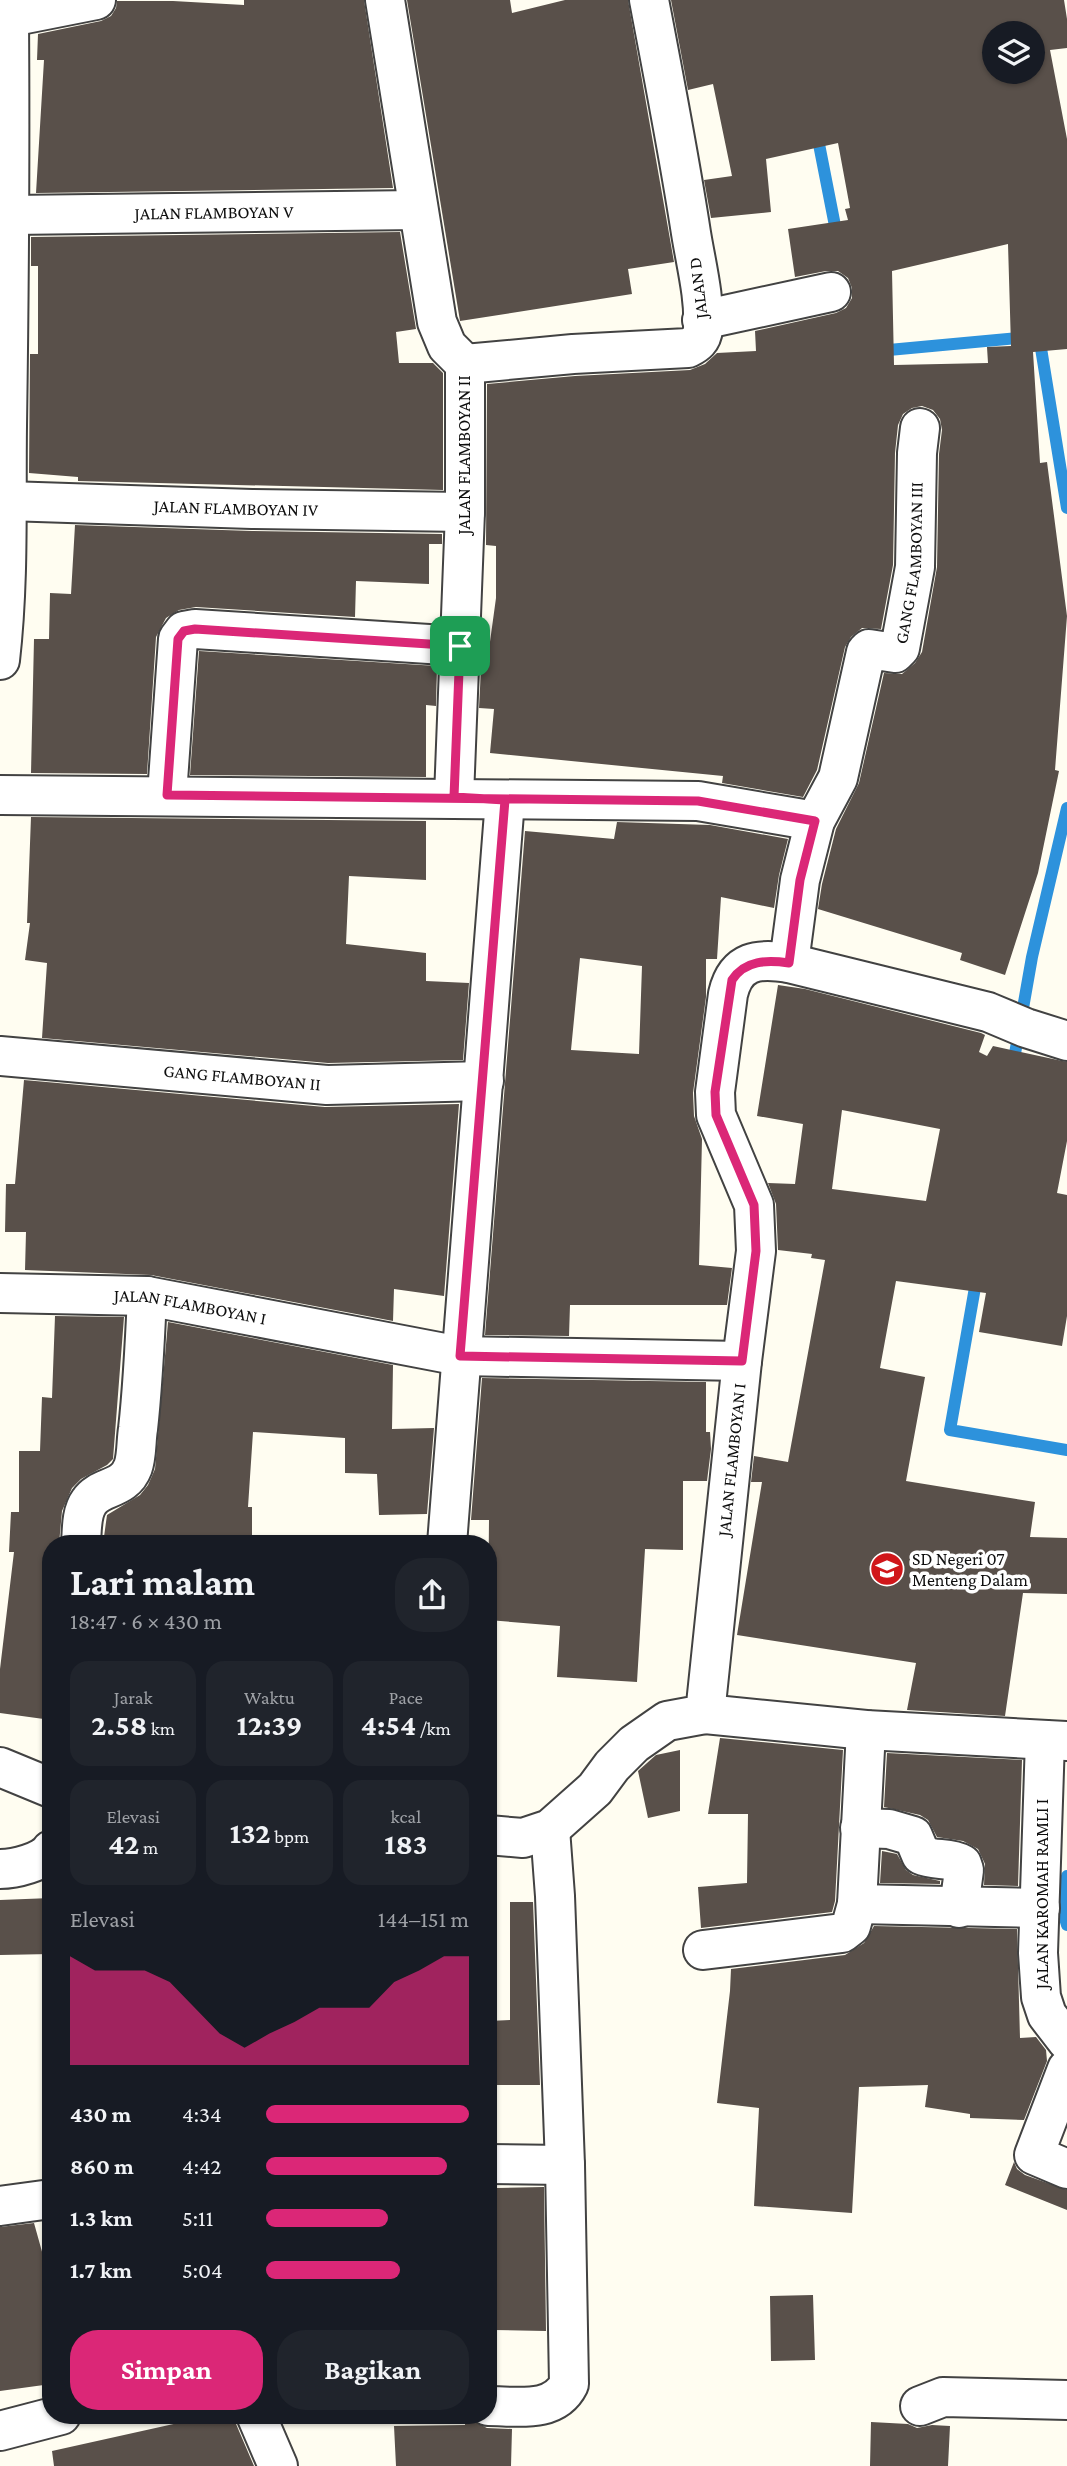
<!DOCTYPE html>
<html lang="id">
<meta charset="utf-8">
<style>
body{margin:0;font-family:"Crimson Pro",serif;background:#20242c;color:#f1f3f6;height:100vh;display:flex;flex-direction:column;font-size:26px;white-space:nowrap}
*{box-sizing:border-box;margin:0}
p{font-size:23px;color:#9ea1a6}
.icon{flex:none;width:38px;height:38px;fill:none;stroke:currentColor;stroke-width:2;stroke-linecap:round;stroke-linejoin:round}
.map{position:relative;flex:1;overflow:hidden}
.side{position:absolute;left:42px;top:1535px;width:455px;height:889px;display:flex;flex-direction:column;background:#171b24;border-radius:28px;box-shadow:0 2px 5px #0004}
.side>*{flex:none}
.fabs{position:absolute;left:982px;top:21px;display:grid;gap:14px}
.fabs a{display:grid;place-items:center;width:63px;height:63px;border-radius:50%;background:#171b24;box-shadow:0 2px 5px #0004;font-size:35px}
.pin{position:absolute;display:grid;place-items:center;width:60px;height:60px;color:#fff;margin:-30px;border-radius:14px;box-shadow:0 4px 10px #0006}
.round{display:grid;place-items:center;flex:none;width:74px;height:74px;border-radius:28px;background:#20242c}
.overview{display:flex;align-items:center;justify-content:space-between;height:119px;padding:0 28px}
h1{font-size:38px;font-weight:700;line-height:52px}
.figures{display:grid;grid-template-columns:repeat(3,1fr);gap:10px;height:119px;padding:7px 28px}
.figures div{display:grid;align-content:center;border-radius:18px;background:#20242c;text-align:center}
.figures b{font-size:30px;font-weight:700}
.figures small{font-size:19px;font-weight:400}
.figures p{font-size:19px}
.chart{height:196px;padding:14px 28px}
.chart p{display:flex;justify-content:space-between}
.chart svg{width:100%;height:126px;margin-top:7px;fill:#db2777;opacity:.7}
.cta{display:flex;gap:14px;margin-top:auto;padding:14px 28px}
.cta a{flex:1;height:80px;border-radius:28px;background:#db2777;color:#fff;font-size:28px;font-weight:700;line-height:80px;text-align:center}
.cta a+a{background:#20242c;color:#f1f3f6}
ul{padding:0 28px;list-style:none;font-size:23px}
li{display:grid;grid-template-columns:112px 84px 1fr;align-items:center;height:52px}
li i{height:18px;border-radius:9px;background:#db2777}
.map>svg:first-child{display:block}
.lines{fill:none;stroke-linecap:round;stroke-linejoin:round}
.stream{stroke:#2d92dc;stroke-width:12}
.building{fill:#59504a;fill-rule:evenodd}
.minor-casing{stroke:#424242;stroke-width:42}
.minor{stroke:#fff;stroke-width:38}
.route-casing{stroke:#fff;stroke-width:14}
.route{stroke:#db2777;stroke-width:9}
.labels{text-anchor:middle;stroke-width:7;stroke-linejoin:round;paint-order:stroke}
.street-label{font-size:18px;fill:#0f0f0f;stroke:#fff}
.poi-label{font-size:18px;fill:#0f0f0f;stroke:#fff;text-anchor:start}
</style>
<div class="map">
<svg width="1067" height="2466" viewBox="0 0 1067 2466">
<rect width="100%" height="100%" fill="#fffdf1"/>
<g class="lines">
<path class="stream" d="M817,134l20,102
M878,351l161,-15 28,172
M1013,1065l19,-108 35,-149
M977,1276l-27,154 117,20
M1067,1876l-3,39 3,10"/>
</g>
<path class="building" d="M244,0h120l29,188 -357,5 8,-133h-7l1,-26 63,-13 10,-5 5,-8 1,-7h56l71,4z
M407,0h103l2,13 53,-13h63l46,262 -46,7 4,25 -172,27z
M671,0h393l3,19v29l-17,2 17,89v210l-34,3 7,111 7,-1 20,154 -12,154 4,1 -21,102 -33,102 -45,-15 2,-7 -144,-44 4,-25 14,-55 23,-46 25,-110 18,1 13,-11 7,-11 15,-85 2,-113 3,-24 -2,-11 -7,-9 -11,-4 -10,2 -9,6 -5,11 -3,28 -2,112 -12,64 -19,-1 -11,9 -6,10 -28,123 -14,27 -81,-14 1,-7 -233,-23 4,-44 -15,-1 3,-59h7l7,-51v-52l-10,-1 1,-161 88,-8 115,-6 15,-6 12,-11 39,-2 -1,-20 81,-18 10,-5 6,-10v-10l-4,-10 -10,-7h-12l-31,6 -7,-48 60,-9 -3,-11 5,-1 -12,-65 -72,16 5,53 -60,6 -7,-38 28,-4 -19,-92 -25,6zM994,33h38v39h-38zM1008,244l3,102 -24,1 1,16 -94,2 -2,-94z
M400,232l16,97 -20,3 3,31h34l10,10v117l-365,-9v-4l-49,-4 1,-119h8v-88h-7v-29z
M75,525l177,6 190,3v10h-13v40l-73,-3 -1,36 -159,-10 -17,3 -13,8 -10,19 -9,137 -116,-1 3,-134h15l1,-46 21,1z
M199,651l238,15 -1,40 -10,-1v72l-236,-2z
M31,817l395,4v59l-77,-4 -3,68 80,9v28l43,2 -6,77 -135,3 -286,-25 5,-75 -22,-3 5,-37h-3z
M617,822l93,3 78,14 -9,36 -5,33 -53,-11 -4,62h-11v38l-13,96 1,23 8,23 -3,126 33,3 -5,37h-157l-1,31 -84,-1 40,-504 89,8zM580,958l62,8 -3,88 -68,-4z
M778,985l27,4 176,44 4,2 -6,17 8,4 6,-10 74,16v79l-10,52 10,2v121l-5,30 -83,-14 7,-39 -90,-12 -16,87 45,9 -19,104 129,21 -5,35 37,1v56l-44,-1 -18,123 -98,-6 9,-47 -179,-28 25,-153h-11l3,-26 34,6 37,-202 -14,-2 1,-4 -34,-4 -2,-46 -8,-21 27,1 8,-60 -46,-8zM842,1110l98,19 -14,72 -94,-12z
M24,1080l301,27 134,-3 -15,192 -50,-7 -1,32 -242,-46 -126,-5 1,-38h-21l1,-48h9z
M55,1316l69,1 -11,142 -6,6 -26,14 -9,9 -10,23 -3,33h-8v176l-51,-7v-44l14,-117h-5l2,-40h8v-61h21l2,-54 10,1z
M168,1322l225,43 -1,64 42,-1 -7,86 -48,1 -2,-41 -32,-1v-35l-92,-6 -5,75h4v37h-149l4,-29 33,-20 8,-10 7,-16z
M482,1378l224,4v50h4l1,17 -4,32h-24v69l-38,-1 -8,133 -80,-5 3,-51 -72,-6 1,-100h-18z
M720,1738l123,12 -8,151 -3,11 -131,16 -3,-41 49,-4 1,-69h-40z
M680,1750v61l-32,7 -10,-47 18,-16z
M887,1753l135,7 -4,126 -34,-1 1,-21 -7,-15 -15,-8 -26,-4 -9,-17 -8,-5 -36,-8z
M882,1851l15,3 9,16 7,5 27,6v3l-60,-1z
M51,1898v56l-51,1v-55z
M510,1902h23l7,183h-50l-1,-64 21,-1z
M874,1926l143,3 3,109 16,-1 10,13 1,11 -23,59 -54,-2v-4l-45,-7 3,-22 -69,2 -7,126 -98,-7 5,-98 -42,-5 13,-112 1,-22 114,-14 19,-12z
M1014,2162l3,7 8,6 42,15v20l-62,-25z
M544,2187l2,144 -52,-1 -2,-72 5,4v-74z
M34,2223l17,61v100l-51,7v-164z
M813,2295l2,65 -44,1 -1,-65z
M175,2415h60l1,9 18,42h-200l-2,-15 126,-28z
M465,2421h8l14,7 25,1 -1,37h-115l-2,-40 71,-1z
M871,2422l37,2 9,4 15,-3 18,1 -2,40h-78z"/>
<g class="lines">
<g class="minor-casing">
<g id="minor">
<path d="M385,0l52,322 10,24 18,18v148l-11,285"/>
<path d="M0,19l96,-19"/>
<path id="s1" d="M11,215l407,-5"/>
<path d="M702,320l129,-28"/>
<path d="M465,364l108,-10 115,-6c8,-4 14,-8 15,-19 2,-31 -7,-65 -12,-96 -12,-78 -27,-155 -42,-233"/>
<path id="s2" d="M7,501l245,8 213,3"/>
<path d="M0,660c9,-78 6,-156 7,-234 2,-137 3,-273 2,-409"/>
<path d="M0,795l698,6 117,20"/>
<path d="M167,795l11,-156 6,-8 11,-2 265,17"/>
<path id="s3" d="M789,963l11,-83 15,-59 23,-43 28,-126 3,-3 26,4 5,-5 15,-81 2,-114 3,-25"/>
<path id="s4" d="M0,1056l327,29 157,-4"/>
<path id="s5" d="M0,1293l147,3 313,60 282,5"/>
<path d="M81,1544c1,-14 0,-31 8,-42 11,-17 35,-11 44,-35 4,-11 3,-26 5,-38 5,-44 7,-88 9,-133"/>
<path d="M447,1544l58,-744"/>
<path d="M705,1714l161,16 201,11"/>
<path d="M1045,1740l-7,213 3,44 6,18 20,26"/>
<path d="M0,1767l51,21"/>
<path d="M860,1828l29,1 24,7 8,19c13,6 28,2 41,9l2,6 -5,38"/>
<path id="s6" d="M488,1835l35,3 27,-9 45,-40 17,-23 22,-22 33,-23 38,-7 37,-353 14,-110 -2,-46 -38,-90 -1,-23 13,-98c8,-34 30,-36 61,-31l199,49 38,16 41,13"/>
<path d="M0,1869c15,0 43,-7 51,-19"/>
<path d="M857,1904l183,4"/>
<path d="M703,1950l139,-17 9,-7 6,-22 9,-174"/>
<path d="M1067,2069l-33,86 33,14"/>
<path d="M488,2164l77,1"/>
<path d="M0,2206l51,-7"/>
<path d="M488,2406c29,0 66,8 81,-22l-4,-219 -10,-269 -5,-67"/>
<path d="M920,2406l23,-9 124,3"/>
<path d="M256,2415l22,51"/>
<path d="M0,2431l61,-16"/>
</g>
</g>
<use href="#minor" class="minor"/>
</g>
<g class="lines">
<g class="route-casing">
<path id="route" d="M460,646l-6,151 51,3 -45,556 282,5 14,-110 -2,-46 -38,-90 -1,-23 17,-112c13,-20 35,-20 57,-17l11,-83 15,-59 -117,-20 -531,-6 11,-156 6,-8 11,-2 265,17"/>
</g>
<use href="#route" class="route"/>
</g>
<defs>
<g id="school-disc" transform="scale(1.75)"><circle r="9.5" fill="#d0161a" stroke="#fff"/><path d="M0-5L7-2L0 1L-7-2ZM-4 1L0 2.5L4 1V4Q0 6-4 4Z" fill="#fff"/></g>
</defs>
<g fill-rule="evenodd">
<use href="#school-disc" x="887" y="1569"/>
</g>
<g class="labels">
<g class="street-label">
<text dy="6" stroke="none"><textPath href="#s1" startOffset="203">JALAN FLAMBOYAN V</textPath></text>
<text transform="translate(698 288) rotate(-97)" y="6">JALAN D</text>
<text transform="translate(464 455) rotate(-90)" y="6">JALAN FLAMBOYAN II</text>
<text dy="6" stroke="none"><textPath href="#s2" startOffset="229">JALAN FLAMBOYAN IV</textPath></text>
<text dy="6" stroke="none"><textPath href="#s3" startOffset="446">GANG FLAMBOYAN III</textPath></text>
<text dy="6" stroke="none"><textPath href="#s4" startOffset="243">GANG FLAMBOYAN II</textPath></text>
<text dy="6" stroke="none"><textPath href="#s5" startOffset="191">JALAN FLAMBOYAN I</textPath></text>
<text dy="6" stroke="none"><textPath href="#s6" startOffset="518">JALAN FLAMBOYAN I</textPath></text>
<text transform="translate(1042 1894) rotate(-90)" y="6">JALAN KAROMAH RAMLI I</text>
</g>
<g class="poi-label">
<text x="912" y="1565">SD Negeri 07<tspan x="912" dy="21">Menteng Dalam</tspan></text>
</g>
</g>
</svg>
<div class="fabs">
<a><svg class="icon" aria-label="layers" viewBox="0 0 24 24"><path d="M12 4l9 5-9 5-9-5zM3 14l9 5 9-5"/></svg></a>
</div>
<div class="pin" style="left:460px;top:646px;background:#1e9e55"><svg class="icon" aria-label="arrive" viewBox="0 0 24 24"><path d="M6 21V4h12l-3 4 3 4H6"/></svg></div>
<section class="side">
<div class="overview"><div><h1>Lari malam</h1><p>18:47 · 6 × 430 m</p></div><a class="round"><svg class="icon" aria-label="share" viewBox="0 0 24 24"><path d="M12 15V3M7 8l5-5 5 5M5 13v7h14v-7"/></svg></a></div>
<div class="figures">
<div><p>Jarak</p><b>2.58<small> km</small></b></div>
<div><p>Waktu</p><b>12:39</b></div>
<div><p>Pace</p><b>4:54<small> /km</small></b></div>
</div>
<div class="figures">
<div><p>Elevasi</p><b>42<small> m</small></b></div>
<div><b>132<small> bpm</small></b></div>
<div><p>kcal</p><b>183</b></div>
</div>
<div class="chart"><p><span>Elevasi</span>144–151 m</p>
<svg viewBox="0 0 160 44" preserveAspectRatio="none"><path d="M0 44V6L10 11L20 11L30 11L40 15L50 24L60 33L70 38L80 33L90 29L100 24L110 24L120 24L130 15L140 11L150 6L160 6V44z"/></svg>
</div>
<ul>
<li><b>430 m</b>4:34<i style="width:100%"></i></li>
<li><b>860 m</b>4:42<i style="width:89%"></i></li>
<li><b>1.3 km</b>5:11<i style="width:60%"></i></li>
<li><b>1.7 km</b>5:04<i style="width:66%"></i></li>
</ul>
<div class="cta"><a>Simpan</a><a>Bagikan</a></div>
</section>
</div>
